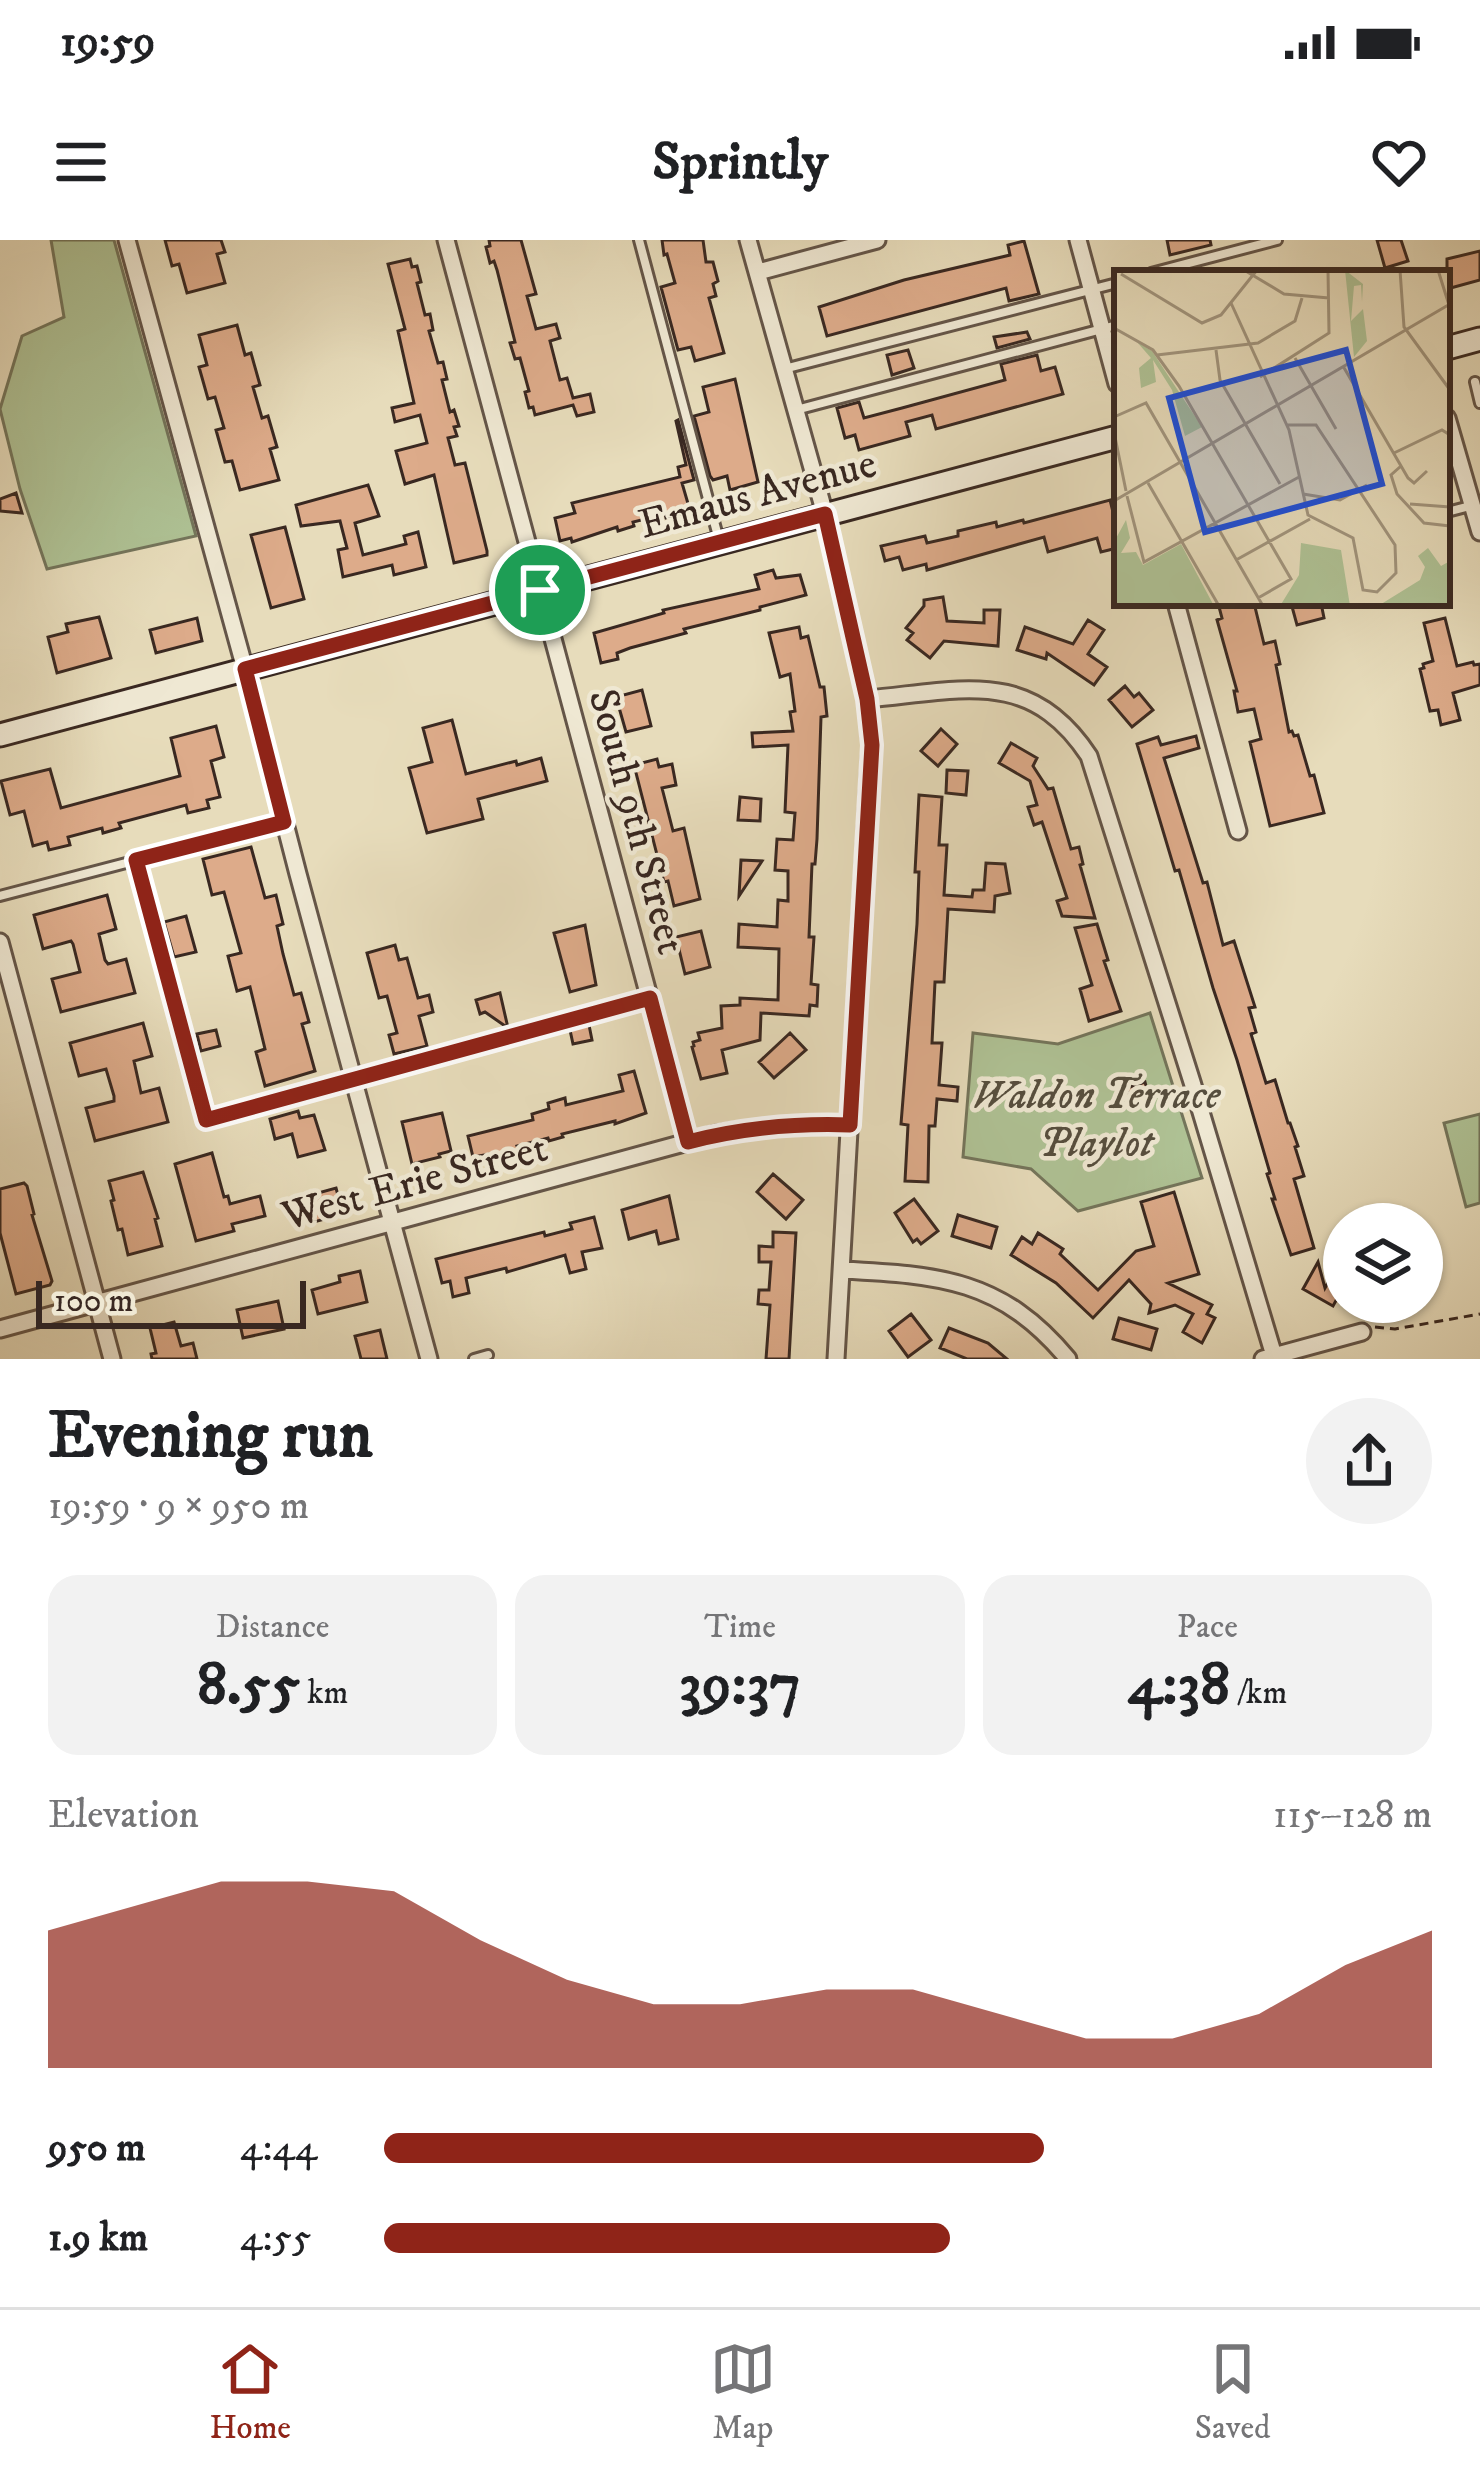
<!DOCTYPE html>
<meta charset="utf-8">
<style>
body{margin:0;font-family:"IM FELL DW Pica",serif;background:#f2f2f2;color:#202124;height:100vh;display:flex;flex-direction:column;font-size:45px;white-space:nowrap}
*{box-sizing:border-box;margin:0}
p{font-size:39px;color:#757577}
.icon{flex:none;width:66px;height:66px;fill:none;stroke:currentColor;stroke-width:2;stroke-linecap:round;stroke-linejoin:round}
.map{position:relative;height:1119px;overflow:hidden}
.drawer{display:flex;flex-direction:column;background:#fff;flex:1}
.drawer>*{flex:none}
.buttons{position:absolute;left:1323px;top:963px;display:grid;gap:24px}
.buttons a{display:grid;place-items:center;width:120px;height:120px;border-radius:50%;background:#fff;box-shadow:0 3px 9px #0004;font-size:60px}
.scale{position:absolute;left:36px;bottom:30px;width:270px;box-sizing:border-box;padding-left:12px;border:6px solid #392821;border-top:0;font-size:33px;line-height:42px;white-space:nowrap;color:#392821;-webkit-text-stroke:9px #efe8d3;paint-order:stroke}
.pin{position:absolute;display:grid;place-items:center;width:102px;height:102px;color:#fff;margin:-51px;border:6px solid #fff;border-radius:50%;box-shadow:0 3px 12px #0007}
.round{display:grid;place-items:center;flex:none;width:126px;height:126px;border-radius:63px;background:#f2f2f2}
.headline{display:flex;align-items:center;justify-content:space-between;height:204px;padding:0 48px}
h1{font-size:66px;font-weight:700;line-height:90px}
.stats{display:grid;grid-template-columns:repeat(3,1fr);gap:18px;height:204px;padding:12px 48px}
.stats div{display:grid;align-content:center;border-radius:30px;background:#f2f2f2;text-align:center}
.stats b{font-size:60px;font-weight:700}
.stats small{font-size:33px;font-weight:400}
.stats p{font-size:33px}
.chart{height:336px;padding:24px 48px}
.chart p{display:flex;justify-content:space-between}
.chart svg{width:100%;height:216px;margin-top:12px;fill:#8f2418;opacity:.7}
ul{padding:0 48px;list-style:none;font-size:39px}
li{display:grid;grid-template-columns:192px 144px 1fr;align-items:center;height:90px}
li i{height:30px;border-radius:15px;background:#8f2418}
.status{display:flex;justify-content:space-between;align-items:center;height:84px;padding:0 60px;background:#fff;direction:ltr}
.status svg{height:33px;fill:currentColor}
header{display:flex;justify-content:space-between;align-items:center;height:156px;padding:0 48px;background:#fff;font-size:54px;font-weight:700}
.tabs{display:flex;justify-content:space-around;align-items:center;height:168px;border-top:3px solid #e0e0e0;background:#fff;font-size:33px;color:#757577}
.tabs a{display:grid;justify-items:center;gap:6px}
.tabs .active{color:#8f2418}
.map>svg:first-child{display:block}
.green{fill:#afc295;stroke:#74755b;stroke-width:3}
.building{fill:#ddab8a;stroke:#392821;stroke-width:3}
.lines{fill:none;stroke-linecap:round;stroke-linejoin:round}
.lane-casing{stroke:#645548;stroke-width:14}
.street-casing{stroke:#645548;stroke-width:21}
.secondary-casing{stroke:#392821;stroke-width:27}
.path{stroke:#392821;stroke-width:3;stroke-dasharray:9 6;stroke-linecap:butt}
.lane{stroke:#efe8d3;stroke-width:8}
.street{stroke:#efe8d3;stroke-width:15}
.secondary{stroke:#efe8d3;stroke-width:21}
.route-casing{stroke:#fff;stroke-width:24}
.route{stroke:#8f2418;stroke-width:15}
.labels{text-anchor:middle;stroke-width:9;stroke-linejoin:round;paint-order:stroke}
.street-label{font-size:42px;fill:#392821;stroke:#efe8d3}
.park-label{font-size:42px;font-style:italic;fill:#564e3e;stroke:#efe8d3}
.inset-road{fill:none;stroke:#a1947d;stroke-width:3}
.view{fill:#1d4ed8;fill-opacity:0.15;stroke:#1d4ed8;stroke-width:6}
.inset-edge{fill:none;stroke:#392821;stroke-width:6}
</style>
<div class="status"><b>19:59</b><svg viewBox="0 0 49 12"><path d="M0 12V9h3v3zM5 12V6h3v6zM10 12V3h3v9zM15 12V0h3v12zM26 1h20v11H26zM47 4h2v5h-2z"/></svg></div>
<header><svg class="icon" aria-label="menu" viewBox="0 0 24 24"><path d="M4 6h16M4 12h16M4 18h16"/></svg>Sprintly<svg class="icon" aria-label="heart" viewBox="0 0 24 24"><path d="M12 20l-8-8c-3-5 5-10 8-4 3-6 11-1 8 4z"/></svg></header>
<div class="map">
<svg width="1480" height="1119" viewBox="0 0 1480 1119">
<rect width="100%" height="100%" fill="#e7dcbb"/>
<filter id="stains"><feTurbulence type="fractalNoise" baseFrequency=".00167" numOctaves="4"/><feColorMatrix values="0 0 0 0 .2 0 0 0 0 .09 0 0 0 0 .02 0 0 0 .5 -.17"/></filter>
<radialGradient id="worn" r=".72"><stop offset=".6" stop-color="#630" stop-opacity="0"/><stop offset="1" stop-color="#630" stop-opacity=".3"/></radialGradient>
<path class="green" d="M51,0h63l82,296 -149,33 -27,-80 -20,-80 22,-73 42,-19z
M1150,773l52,165 -124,33 -47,-42 -68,-12 10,-124 85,11z
M1480,874v89l-14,4 -22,-84z"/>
<path class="building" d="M165,0h56l4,12 -8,2 8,29 -38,10 -8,-29 -7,2z
M489,0h32l15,54 -9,2 9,33 20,-5 4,14 -10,3 10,39 7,-2 6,20 17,-4 4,18 -17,4 -4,-11 -38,10 -2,-8 -4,1 -4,-16 4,-1 -9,-33 -5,1 -5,-16 5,-1 -18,-72 -3,-9 -4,2 -4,-16 4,-1z
M662,0h41l3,22h7l5,19 -5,3 3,12 -7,2 15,55 -29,8 -4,-14 -13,3 -17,-63 14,-4 -8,-29 -3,1z
M1167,0h43l1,5 -41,10z
M1377,0h24l7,21 -23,7z
M1024,1l15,53 -30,7 -3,-13 -179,48 -8,-29 85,-27 106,-25 -2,-10z
M1480,11v29l-33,9v-30z
M410,19l2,8 5,-1 4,16 -4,1 8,32 5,-1 3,16 -4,1 9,32 5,-1 4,17 -5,1 8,32 4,-2 5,16 -5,1 3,9 -9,2 7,27 10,-2 22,88v4l-33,8 -20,-88 -29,9 -9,-33 31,-8 -7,-28 -25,7 -3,-14 22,-5 -16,-72 7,-2 -17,-65z
M237,85l8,30 6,-2 9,32 -7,2 9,31 6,-2 9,31 -7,2 9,31 -39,10 -8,-29 -7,1 -9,-32 8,-2 -9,-31 -7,2 -9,-32 8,-2 -8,-30z
M1027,92l3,7 -33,9 -3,-11z
M908,110l6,18 -22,7 -5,-20z
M1037,115l4,16 14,-4 8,27 -127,35 -4,-14 -26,7 4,14 -51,14 -4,-15 -10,3 -8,-30 22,-6 5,16 38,-10 103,-28 -4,-16z
M735,139l23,103 -28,8 -3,-14 -14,4 -3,-4 -16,-60 15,-4 -6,-25z
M678,180l16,60 -12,3 7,24 -9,3 1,4 -15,4 -1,-4 -32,8 1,4 -16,5 -1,-4 -45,15 -1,-4 -11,3 -5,-23 20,-5 -3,-10 108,-26 -2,-10 8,-2 -10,-44z
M368,245l11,31 -24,7 8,32 43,-11 -2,-8 14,-4 8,35 -32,8 -2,-10 -49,12 -5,-27 9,-2 -7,-27 -39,5 -5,-21z
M16,253l6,20 -22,-2v-12z
M1110,260l7,28v20l-16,4 -4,-14 -49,14 -4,-15 -117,33 -1,-6 -23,6 -4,-13 -14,4 -4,-15 44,-10 2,7 31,-7v-5l38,-9 1,5 26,-7 1,3z
M285,287l19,72 -33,9 -20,-73z
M773,330l3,8 24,-3 6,20 -46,12v3l-76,19 2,4 -56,15 -13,5 1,6 -17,4 -7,-30 70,-20 -1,-3 96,-21 -4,-14z
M943,357l4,24 37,2v-13h16l-2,36 -54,-5 -14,17 -23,-18 6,-7 -7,-5 18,-22v-6z
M1218,363h36l10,41 11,-3 5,23 -4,1 13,67 3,-1 2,5 4,-1 12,41 4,-1 10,38 -54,13 -20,-84 11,-3 -7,-30 -16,3 -4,-21h3l-20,-71 5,-2z
M1291,363h30l3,15 -27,7z
M99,377l12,41 -54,15 -9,-36 20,-5 -2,-8z
M197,378l5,23 -46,12 -6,-23z
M1445,378l12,48 16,-4 1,3 6,-1v21l-27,8 7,27 -19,5 -3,-15 -8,1 -10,-42 4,-1 -1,-4 10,-3 -9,-38z
M1088,380l16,10 -16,24 19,13 -13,18 -47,-32 -1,6 -29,-9 8,-23 48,17z
M799,387l2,11 7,-2 12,51h4l3,29 -6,1 -4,122 -2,25h-3l-3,73h5l-3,47 7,1 -1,21 -7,-1 -1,11 -48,-3 -1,27 -38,10 5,23 -26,6 -9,-32 2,-1 -1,-4 7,-2 -2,-7 24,-5 -1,-22 19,-1v-7l38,2 1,-51 -41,-2 1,-23 38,3 1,-27 10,1v-30l-13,-1 2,-31 16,1 2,-27 -10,-1 3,-67 -35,2 -1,-14 41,-2 -3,-19 5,-1 -5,-37 -10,3 -11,-44z
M1125,446l9,11 5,-4 14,17 -21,17 -23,-27z
M642,450l9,36 -25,6 -10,-35z
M452,480l14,54 50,-13 1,4 24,-7 6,23 -69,18 5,20 -56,14 -18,-65 23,-6 -9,-34z
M216,486l8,31 -13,4 9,36 -13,3 2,8 -21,5 -2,-8 -67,18 2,5 -18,5 -1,-5 -34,9 2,8 -21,5 -2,-8 -14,4 -9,-35 -14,4 -9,-34 49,-12 11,39 119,-32 -9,-38z
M941,489l16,15 -19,22 -17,-15z
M1196,496l3,12 -35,10 39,125 4,-1 16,63 11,-4 21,66 -6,1 7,24 -5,2 15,49 9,-3 13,43h2l8,23 -3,1 9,29 -10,3 20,69 -23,7 -19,-56h3l-8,-25 3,-1 -33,-113 -24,-72 -34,-118 -4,1 -38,-127 21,-7 3,8z
M1011,503l26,15 -4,8 15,23 5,-1 18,61 8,-2 4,17 -3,1 15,53 -33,-2 -5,-15 10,-3 -25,-76 -8,3 -6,-18 9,-2 -7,-24 -31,-18z
M657,519l2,8 13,-3 4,21 -14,3 11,43 11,-3 16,71 -26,7 -6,-25 -4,1 -30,-117z
M947,530l21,1 -2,24 -20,-2z
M919,555l23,2 -3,48h8l-3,50 28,2 1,-7h11l2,-27 19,1 5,29 -15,3 -1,16 -46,-3 -4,73h-9l-3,61h10l-3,42 19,2 -1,14 -20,-2 -2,27h-6l-1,56 -23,-1 3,-56 -7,-1 16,-200 2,-52h-4z
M740,557l21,2 -1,22 -22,-1z
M251,607l14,51 11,-3 7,29 -6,2 6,28 11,41 7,-2 8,29 -7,2 13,47 -50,15 -9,-34 9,-3 -15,-62 -13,4 -9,-35 13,-3 -17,-61 -12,3 -9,-36z
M741,620l21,1 -23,35z
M107,655l9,34 -17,5 6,26 3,4 18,-5 9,34 -74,19 -9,-33 28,-7 -7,-28 -2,-3 -28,8 -9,-34z
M186,676l10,36 -22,5 -10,-35z
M1097,684l11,36 -4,1 17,50 -32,10 -9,-32 12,-4 -17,-57z
M585,685l11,60 -26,7 -16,-59z
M701,691l9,36 -25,7 -9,-37z
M395,705l4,15 8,-2 11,40 11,-3 4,17 -14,4 8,30 -33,8 -5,-19 8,-2 -10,-37 -8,2 -12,-45z
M500,753l8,35 -23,-16 -5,2 -4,-14z
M143,783l9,33 -18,5 7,32 18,-5 9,34 -73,19 -9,-33 28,-7v-5l-8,-27 -27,7 -9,-33z
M589,785l3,15 -19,4 -3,-14z
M216,790l4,16 -19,5 -4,-17z
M790,793l16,17 -32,28 -15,-16z
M634,831l12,42 -31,11v-3l-53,13 1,3 -14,4 -1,-3 -31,8 2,5 -22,5 -1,-3 -23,4 -5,-21 65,-16 -1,-6 17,-5 -1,-6 17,-5 1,7 57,-14 -4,-16z
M1145,842l5,20 -18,6 -5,-20z
M298,871l2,7 14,-3 11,35 -27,7 -6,-23 -17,5 -5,-20z
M442,873l9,38 -12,3 1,3 -28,7 -10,-42z
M212,913l12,44 4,-1 2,8 30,-8 5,20 -33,8 2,7 -38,10 -21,-77z
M143,932l15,46 -3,1 7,27 -34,9 -6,-26 -4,1 -7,-29 3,-1 -5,-19z
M773,934l30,26 -17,19 -29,-27z
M24,943l3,3 7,28 -2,1 20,66 -2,4 -34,9 -16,-61v-44z
M336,948l7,26 -29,8 -7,-26z
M1174,952l25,82 -31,9 44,22 -5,9 8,4 -13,25 -19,-11 10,-18 -18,-9 -26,8 2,-9 -22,-24 -36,38 -37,-35 -45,-28 11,-18 10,7 6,-11 25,16 -3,5 38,36 38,-39 18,-5 -13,-44z
M669,956l9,43 -19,5 -3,-13 -27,8 -7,-29z
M914,959l24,32 -17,13 -4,-5 -4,3 -18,-29z
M958,975l39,12 -6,21 -39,-12z
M594,977l8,31 -20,4 4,17 -16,4 -5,-18 -58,17 -1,-4 -40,10 3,15 -16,4 -3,-16 -8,2 -6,-24 108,-27 1,4 27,-7 -2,-6z
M773,992l23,1 -7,126h-23l4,-54 -12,-1 1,-14h10l2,-28h-12v-16l14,1z
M1344,1014v32l-11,20 -30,-17 15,-27 7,26z
M360,1031l7,31 -49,12 -6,-24 28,-8 -1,-6z
M278,1061l6,28 -41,9 -6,-28z
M911,1074l20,26 -23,17 -19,-26z
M1119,1078l38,11 -6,21 -38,-11z
M174,1082l7,24 12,-3 4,16h-45l-1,-5 5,-1 -6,-25z
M949,1088l39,15 19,16h-40l-27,-11z
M380,1090l7,29h-26l-6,-23z"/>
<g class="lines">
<g class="lane-casing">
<path id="lane" d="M639,0l80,300
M1151,33l126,-33
M784,129l333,-86
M1475,142l5,21
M796,170l321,-85
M1447,272l23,-6
M136,621l70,260 443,-123
M0,656l283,-74
M474,1119l14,-4"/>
</g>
<g class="street-casing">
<path id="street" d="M127,0l118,429 53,205 131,485
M446,0l242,902
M748,0l77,274 42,185 4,46 -35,614
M1078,0l39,144
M758,32l119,-32
M1447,178l33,114
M1176,363l62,228
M867,459c92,-8 163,-33 222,57l103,326 83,277
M0,702l112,417
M842,1030c97,5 160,9 226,89
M0,1089l717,-195c45,-8 87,-11 133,-9
M1263,1119l99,-27"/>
</g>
<g class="secondary-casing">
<path id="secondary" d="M1447,108l33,-9
M0,495l1117,-298"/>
</g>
<path class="path" d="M1375,1087l20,2 85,-15"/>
<use href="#lane" class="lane"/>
<use href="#street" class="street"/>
<use href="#secondary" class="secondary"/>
</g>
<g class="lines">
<g class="route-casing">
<path id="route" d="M825,274l42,185 5,46 -22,380c-56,-2 -108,3 -162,17l-38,-144 -444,122 -70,-260 148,-38 -39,-153z"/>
</g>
<use href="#route" class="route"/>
</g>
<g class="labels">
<g class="street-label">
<text transform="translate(757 252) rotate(-15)" y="15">Emaus Avenue</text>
<text transform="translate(639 581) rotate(75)" y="15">South 9th Street</text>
<text transform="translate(414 940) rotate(-15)" y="15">West Erie Street</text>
</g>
<g class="park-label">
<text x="1096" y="868">Waldon Terrace<tspan x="1096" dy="48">Playlot</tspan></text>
</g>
</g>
<g transform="translate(1114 30)">
<rect width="336" height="336" fill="#e7dcbb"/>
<path d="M231,0l18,14 -1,18 -1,-17 -7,1 -3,35 12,-12 4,32 -13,16zM23,72l15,9 50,76 -17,9 -13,-46 -19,-30 3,22 -15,6 -2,-20 12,-10zM12,250l4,18 -9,15 15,-1 7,13 38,-21 33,62h-100v-64zM187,273l40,7 9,56h-70l19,-31zM314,278l13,18 9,-5v45h-72l42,-26 5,-13 -7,-11z" fill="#afc295"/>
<path class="inset-road" d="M130,0l40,24 45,4M286,0l4,57 46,63M324,0l11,35M7,4l81,49 19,-8 36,-45M117,33l58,127 19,85 45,23 10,52 14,2 19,-19 -1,-28 -79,-120h-29M0,58l39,22 26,36 112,193 -33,19M102,80l4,30 60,104M43,85l101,-12 37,-22 7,-23M181,88l41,71M229,96l65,112 6,5 13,-12M146,107l69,-44 -1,-63M0,147l32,-14 117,203M0,162l12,59M280,183l48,-23 8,5M287,196l-10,9 6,19 27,29 26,3M34,213l71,123M189,224l37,6 27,-15M13,226l17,66 155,-85M0,231l336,-197M296,234l40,3M122,290l74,-41"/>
<path class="view" d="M232,80l36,134 -177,48 -36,-134z"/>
<rect width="336" height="336" class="inset-edge"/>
</g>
<rect width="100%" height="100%" filter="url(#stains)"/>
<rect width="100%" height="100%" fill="url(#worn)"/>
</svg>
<div class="buttons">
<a><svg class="icon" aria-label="layers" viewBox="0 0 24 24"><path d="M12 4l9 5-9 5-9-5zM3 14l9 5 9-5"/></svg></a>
</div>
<div class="scale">100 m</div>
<div class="pin" style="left:540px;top:350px;background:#1e9e55"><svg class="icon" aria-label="arrive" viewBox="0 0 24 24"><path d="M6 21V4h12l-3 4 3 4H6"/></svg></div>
</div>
<section class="drawer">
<div class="headline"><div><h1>Evening run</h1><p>19:59 · 9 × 950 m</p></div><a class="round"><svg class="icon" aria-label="share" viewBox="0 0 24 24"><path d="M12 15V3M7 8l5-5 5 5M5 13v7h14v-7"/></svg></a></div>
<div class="stats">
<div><p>Distance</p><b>8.55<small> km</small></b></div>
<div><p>Time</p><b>39:37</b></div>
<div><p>Pace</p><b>4:38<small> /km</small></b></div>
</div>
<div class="chart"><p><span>Elevation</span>115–128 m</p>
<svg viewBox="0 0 160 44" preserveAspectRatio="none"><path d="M0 44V16L10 11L20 6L30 6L40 8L50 18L60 26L70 31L80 31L90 28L100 28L110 33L120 38L130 38L140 33L150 23L160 16V44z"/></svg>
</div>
<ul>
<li><b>950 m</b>4:44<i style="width:63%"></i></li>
<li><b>1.9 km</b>4:55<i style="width:54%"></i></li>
</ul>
</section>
<nav class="tabs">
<a class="active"><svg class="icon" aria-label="home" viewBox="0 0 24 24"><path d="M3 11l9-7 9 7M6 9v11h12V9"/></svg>Home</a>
<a><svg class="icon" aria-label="map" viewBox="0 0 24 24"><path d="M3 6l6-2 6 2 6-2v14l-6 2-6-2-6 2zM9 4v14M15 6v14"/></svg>Map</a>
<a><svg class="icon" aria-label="saved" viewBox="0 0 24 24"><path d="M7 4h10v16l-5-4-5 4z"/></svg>Saved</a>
</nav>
